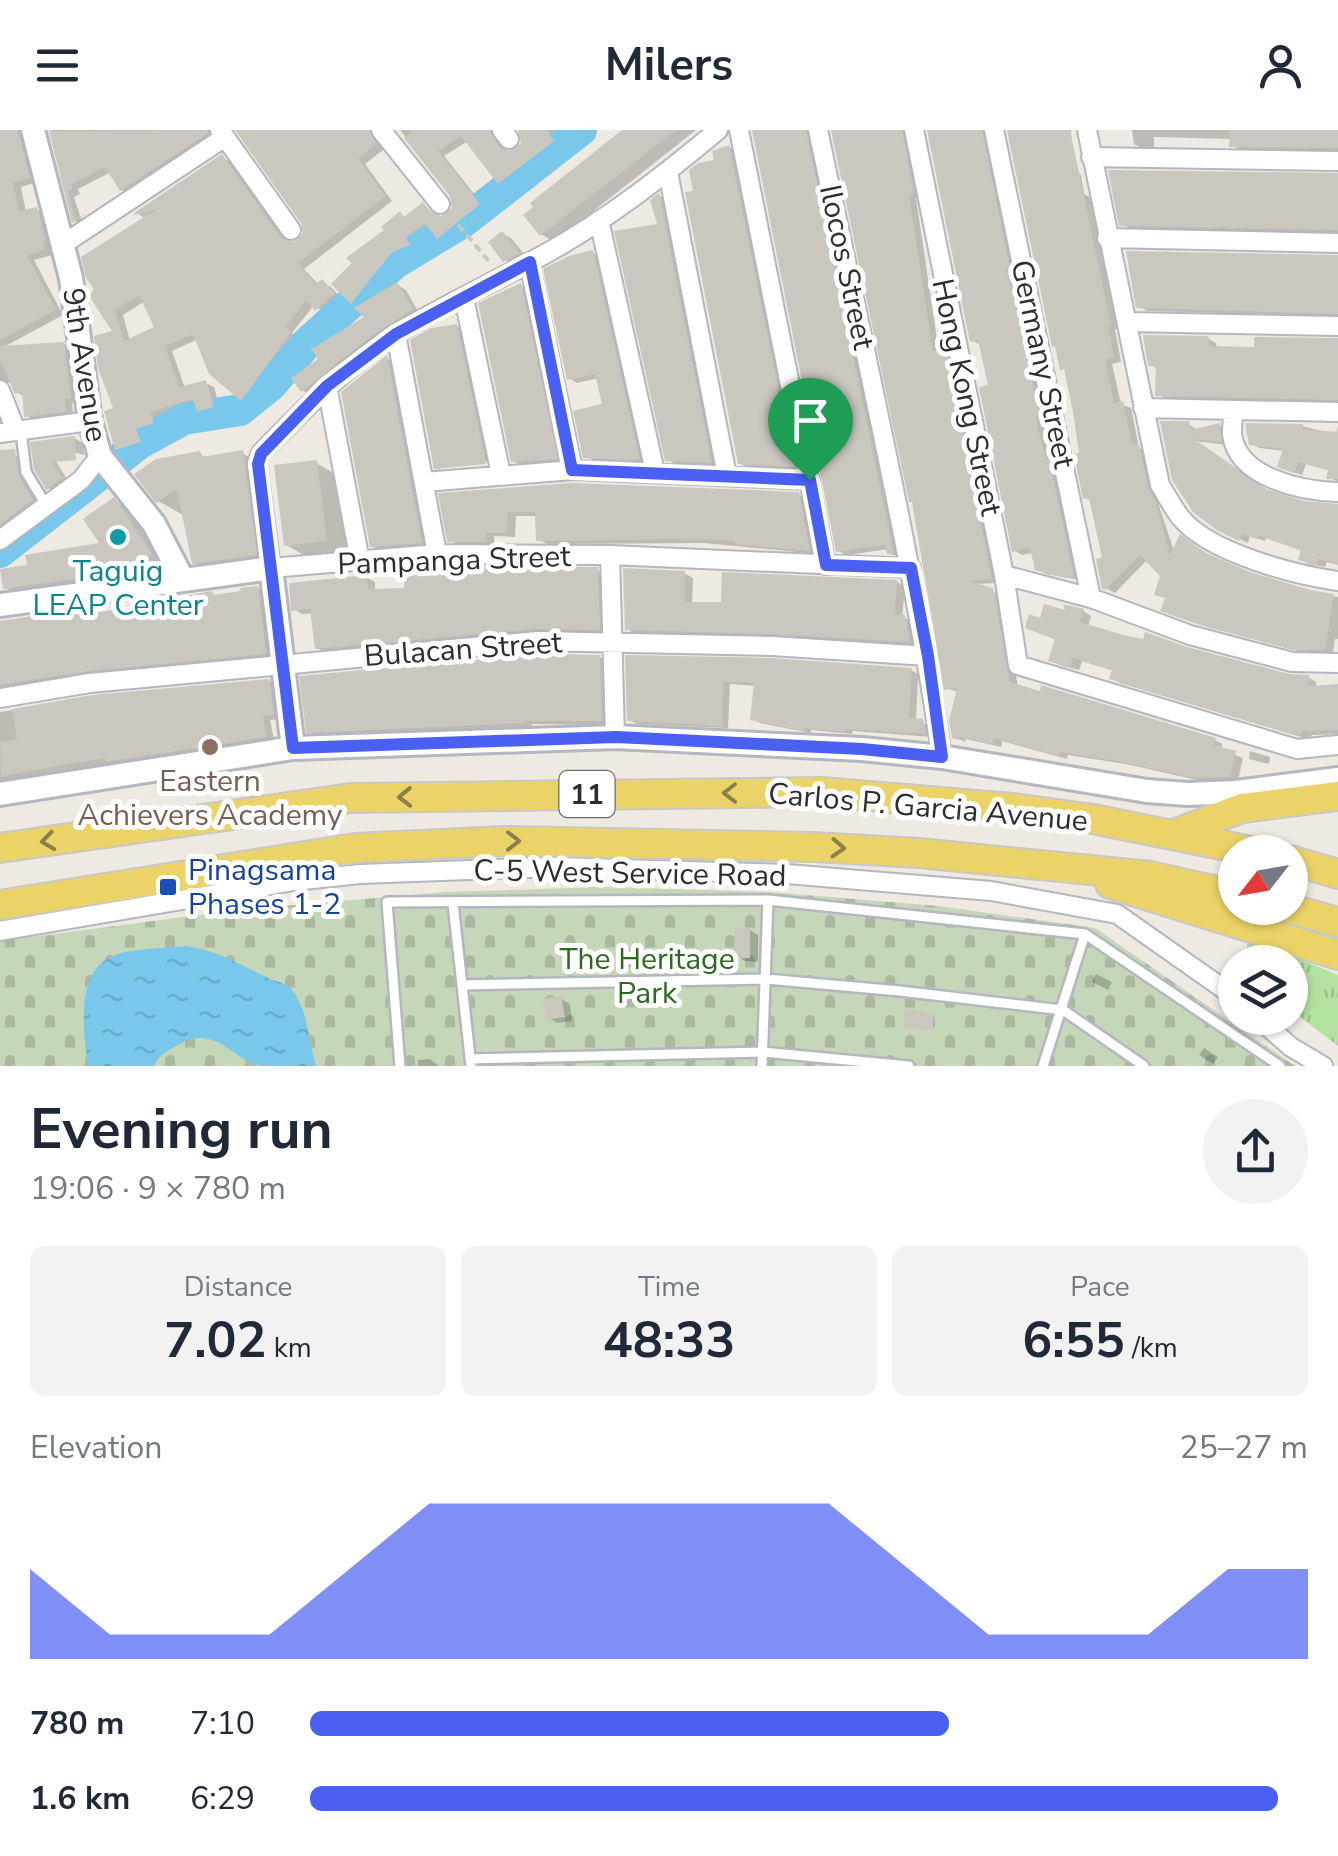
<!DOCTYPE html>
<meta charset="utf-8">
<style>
body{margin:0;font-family:"Nunito Sans",sans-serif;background:#f2f2f3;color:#1f2937;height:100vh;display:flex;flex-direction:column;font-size:38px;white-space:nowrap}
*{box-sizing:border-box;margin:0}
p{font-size:32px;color:#747a83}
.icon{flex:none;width:55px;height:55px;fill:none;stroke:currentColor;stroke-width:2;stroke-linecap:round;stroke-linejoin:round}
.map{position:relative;height:936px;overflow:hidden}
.details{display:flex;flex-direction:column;background:#fff;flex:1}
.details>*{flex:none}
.needle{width:65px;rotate:239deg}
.tools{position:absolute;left:1218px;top:705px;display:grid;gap:20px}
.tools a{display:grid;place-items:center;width:90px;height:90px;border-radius:50%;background:#fff;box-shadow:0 2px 8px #0004;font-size:50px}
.pin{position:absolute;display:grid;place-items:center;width:85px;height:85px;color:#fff;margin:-102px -42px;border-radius:50% 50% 50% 0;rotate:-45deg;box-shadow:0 0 10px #0007}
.pin .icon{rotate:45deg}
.round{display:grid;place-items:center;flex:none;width:105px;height:105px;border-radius:52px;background:#f2f2f3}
.head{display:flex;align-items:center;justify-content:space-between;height:170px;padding:0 30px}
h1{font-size:55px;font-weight:700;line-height:75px}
.figures{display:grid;grid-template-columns:repeat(3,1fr);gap:15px;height:170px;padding:10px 30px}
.figures div{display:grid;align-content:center;border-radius:15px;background:#f2f2f3;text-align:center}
.figures b{font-size:50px;font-weight:700}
.figures small{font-size:28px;font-weight:400}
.figures p{font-size:28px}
.chart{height:280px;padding:20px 30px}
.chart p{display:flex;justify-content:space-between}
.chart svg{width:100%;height:180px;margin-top:10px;fill:#4960f2;opacity:.7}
ul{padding:0 30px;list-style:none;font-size:32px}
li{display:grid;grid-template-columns:160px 120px 1fr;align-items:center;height:75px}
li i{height:25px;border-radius:12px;background:#4960f2}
header{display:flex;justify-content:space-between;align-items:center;height:130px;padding:0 30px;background:#fff;font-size:45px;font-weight:700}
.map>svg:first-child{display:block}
.cemetery{fill:url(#cemetery-stones)}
.park{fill:url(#park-tufts)}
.water{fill:url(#water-ripples)}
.shadow{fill:#0003;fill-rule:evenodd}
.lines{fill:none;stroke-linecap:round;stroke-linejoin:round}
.river{stroke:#79c7ea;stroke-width:32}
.building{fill:#cac7bf;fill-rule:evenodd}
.lane-casing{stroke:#b4b6c0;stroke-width:14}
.street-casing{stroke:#b4b6c0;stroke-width:22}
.secondary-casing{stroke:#b4b6c0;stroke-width:28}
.primary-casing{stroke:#c8c8c8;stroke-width:32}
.path{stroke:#c8c8c8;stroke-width:4;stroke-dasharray:8 5;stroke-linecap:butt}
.lane{stroke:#fff;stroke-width:9}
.street{stroke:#fff;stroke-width:18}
.secondary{stroke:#fff;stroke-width:22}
.primary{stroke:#ebd368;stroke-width:28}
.oneway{stroke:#8c804a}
.route-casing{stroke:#fff;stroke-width:20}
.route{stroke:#4960f2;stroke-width:12}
.culture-dot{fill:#0f9aa8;stroke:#fff;stroke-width:4}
.education-dot{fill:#8d6e63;stroke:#fff;stroke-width:4}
.transit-dot{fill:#1a4fb4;stroke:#fff;stroke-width:4}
.labels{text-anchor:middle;stroke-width:10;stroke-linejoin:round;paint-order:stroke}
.shield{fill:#fff;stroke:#6c6c6c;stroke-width:2.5}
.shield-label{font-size:28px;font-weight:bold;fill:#2d2d2d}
.street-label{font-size:30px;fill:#2d2d2d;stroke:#fff}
.culture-label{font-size:30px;fill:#0d838f;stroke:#fff}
.education-label{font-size:30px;fill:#785e54;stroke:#fff}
.transit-label{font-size:30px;fill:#164399;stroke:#fff;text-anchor:start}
.park-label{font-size:30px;fill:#2a691e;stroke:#fff}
</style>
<header><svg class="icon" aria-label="menu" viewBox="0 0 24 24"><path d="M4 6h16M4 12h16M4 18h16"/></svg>Milers<svg class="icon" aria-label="person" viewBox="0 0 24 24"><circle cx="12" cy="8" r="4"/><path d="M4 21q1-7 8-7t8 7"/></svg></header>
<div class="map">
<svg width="1338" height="936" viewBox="0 0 1338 936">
<defs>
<pattern id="cemetery-stones" width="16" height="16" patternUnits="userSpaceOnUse" patternTransform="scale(2.5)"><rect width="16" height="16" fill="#c6d7b9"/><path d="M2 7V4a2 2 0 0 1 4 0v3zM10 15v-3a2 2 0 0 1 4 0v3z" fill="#aab99f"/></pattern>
<pattern id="park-tufts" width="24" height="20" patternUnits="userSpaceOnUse" patternTransform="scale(2.5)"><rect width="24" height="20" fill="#b3e1a0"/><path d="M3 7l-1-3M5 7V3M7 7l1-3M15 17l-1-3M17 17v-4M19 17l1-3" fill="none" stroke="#9ac18a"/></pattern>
<pattern id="water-ripples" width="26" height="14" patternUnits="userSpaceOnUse" patternTransform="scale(2.5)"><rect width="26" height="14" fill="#79c7ea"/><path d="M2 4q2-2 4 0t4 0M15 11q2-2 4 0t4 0" fill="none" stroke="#69abc9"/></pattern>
</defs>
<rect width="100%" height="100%" fill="#eee9e1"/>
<path class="cemetery" d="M605,757l164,5 170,14 156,22 200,138h-1295v-125l237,-31 207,-18z"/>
<path class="park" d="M1249,808l89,37v71l-48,-37v-47h-47z"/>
<path class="water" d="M186,816c30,4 53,18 80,31 10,6 20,4 27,14 15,21 16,51 23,75 -17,0 -37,0 -54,0 -29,-4 -46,-45 -86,-20 -10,6 -17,9 -22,20h-66c-4,-30 -13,-88 19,-107 21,-12 55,-10 79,-13z"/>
<path class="shadow" d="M0,0h29l8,52 -16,5 5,25 11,-2 8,4 8,31 -3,1 2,9 -18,5 29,55 -63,34 64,-5 8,5 6,53 -6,1 1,12 -38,5 -8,-4 -2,-19 -8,-5 -5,-10 -12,3z
M51,0h166l-1,8 -86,56 -8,-4 -11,-18 -33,17 2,5 -6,3 7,22 5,-2 6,3 -10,6 -7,-5z
M238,0h141l-3,9 7,11 -18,14 27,37 -88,68 15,16 3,-3 9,5 10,11 -16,15 -11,-8 -22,28 6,5 -48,66 -8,-5 -44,-60 -26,12 13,37 21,-5 8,4 7,25 -13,3 -9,-4 -2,-7 -40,12 4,11 -18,6 5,13 -23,7 -8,-4 -1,-116 -24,-37 54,-77 -9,-6 85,-56 8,5 59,82 10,-1 7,-15zM145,171l12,27 -27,13 -7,-26z
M400,0h99l-2,9 10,14 12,-3 5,-14 -4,-6h55l-17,13 3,3 -53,41 -8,-5 -32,-41 -24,15 43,54 -40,31 -15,-13 -19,14 3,8 -16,7 -39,49 36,-21 9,5 14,25 -109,80 -9,-5 19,-30 47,-42 -8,-11 -8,-5 35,-71 13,-17 7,4 16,-13 18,14 14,-10 -3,-14z
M624,0h72l-142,112 -13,-8z
M754,0h60l87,428 -11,-5 -1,-4 -42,6 -9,-4z
M833,0h77l11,67 -5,1 23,155 6,-2 8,5 46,227 -25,1 27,11 17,92 197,53 7,4 -1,6 22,8 -5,22 -32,2 -80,-18 -58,-9 -1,4 -65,-18 -1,6 -35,-8 -1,3 -11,-5 4,-45 -12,-4 -32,-186z
M929,0h62l26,141 -4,1 33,146 -4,1 11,45 4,2 24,114 -35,-6 -9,-5 -4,-16 -11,2 -8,-5 -23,-163 -9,-41 -10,-6z
M1009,0h62l1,40 9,5 3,19 7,4 27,131h-3l6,33 -9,2 9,40 10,4 8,40 8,4 8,42 19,57 36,7 39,16 60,19 29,4v42h-3l-2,14h-29l-100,-27 -33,-12 -8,-39 -15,-16 -33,34 -11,-6 1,-28 -13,-58 -6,-3 -4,-43 -15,-84 -5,-3z
M1132,0h206v21l-98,-1 -8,-5v-6l-78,-2v12l-12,-1 -8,-4z
M729,17l8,5 63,318 -52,-2 -8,-5 -44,-270z
M1338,46v57l-208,-4 -8,-5z
M660,66l8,5 51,266 -42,-2 -9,-5z
M502,104l9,4 16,20 -13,7 -9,-5z
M593,123l7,4 46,206 -52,-2 -9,-5 20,-50 -6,-28 -22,5 -8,-5z
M1338,128v58l-191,-5 -8,-5z
M521,156l7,4 36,172 -43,3 -8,-4z
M456,196l9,5 27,130 -52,5v4l-4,-3z
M1207,208l9,5 1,6 39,1 82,-10v62l-172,-3 -8,-5v-25l-7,-4z
M387,228l8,5 35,183 -49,5 -9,-5z
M1188,294l8,5 24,-3 7,4 1,15 -34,-4 60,45 32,13 52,8v58l-11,-3 -2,5 -16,-3 -8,-5 2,-8 -37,-13 -1,3 -15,-5 -2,7 -19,-9z
M1302,296l34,9 2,-9v56l-9,-5 1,-6 -24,-7 -4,11 -14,-5 -3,-19 -25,-3 -9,-4z
M74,308l9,5 1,12 -40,-10z
M242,323l24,14 14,101 -62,8 -24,-14 -9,-46 -27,-15 42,-47 8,5z
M15,325l8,5 3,22 14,23 -40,32v-81z
M54,328l16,26 -13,9 -9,-5 -12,-20z
M316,333l27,15 10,77 -40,5 -27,-15z
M798,364l9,6 11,54 -114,-11 -157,1 -9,-5v-23h-22l-1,21 -21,-1v9h-36l-8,-5 -9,-44z
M114,370l20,12 38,56 -22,15 -124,17 -20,-12 24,-21 73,-22z
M597,440l8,5 2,58 -61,-1 -221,20 -8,-4 -4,-35 -11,1 -8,-5 73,-31 8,4v9l32,-1z
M684,443l9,5 -1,26 31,1 174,-23 8,5 -3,30 11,5 4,23 -135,-8 -147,-3 -8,-5z
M258,458l7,5 8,64 -273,35v-69l85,-12 8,5 32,-6 9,8 34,-5 44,-19 6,3z
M1083,481l8,5 -3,11 200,50h20l8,5v6l22,-2v48l-26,1 -4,4 -188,-56 -8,-5 2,-7 -32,-10 -3,9 -20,-5 -2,-25 -29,-11 14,-8z
M600,527l8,5 1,63 -77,-1v3l-215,9 -8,-5z
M628,528l283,12 7,4 -2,47 14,5 2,11 -79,-6 -1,3 -41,-4v3l-51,-10 -7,-4 3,-33 -26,-2 -2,44 -91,-4 -7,-4z
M269,551l8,5 4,33 -11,1 4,20 -274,41v-69l92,-14z
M1250,621l20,6 -1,7 -20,-5z
M750,800l8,5v27l-13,-1 -9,-5z
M1096,844l16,8 -4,8 -16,-8z
M561,869l9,5 2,17 -15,2 -8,-5z
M1204,918l14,9 -5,7 -14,-9z
M430,929l9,7h-21v-6z"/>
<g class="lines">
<path class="river" d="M0,422l140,-109 44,-24 56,-9 31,-25 36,-42 88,-80 68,-41 118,-92"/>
</g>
<path class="building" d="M0,0h18l12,48 -17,5 6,28 18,-4 9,34 -3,1 2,8 -18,6 29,54 -56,30z
M208,0v3l-88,58 -15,-24 -34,18 2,4 -6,3 8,27 11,-5 -14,9 -23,-92z
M235,0h134l7,14 -18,15 28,37 -88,67 18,21 6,-5 13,14 -20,18 -9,-11 -21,27 7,4 -51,70 -32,-27 -16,-40 -28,12 14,41 27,-7 8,27 -17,5 -4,-13 -43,13 4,11 -18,6 5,13 -26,8 -11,-39 9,-3 -15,-40 -4,-32 18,-5 -23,-35 5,-7 -8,-11 -5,-21 76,-48 -22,6 -1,-2 88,-59 59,84 12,4 10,-8 -2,-11zM139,165l15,32 -30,14 -9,-31z
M414,0h76l9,17 11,4 11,-8 -3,-13h28l8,11 -56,43 -37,-48 -23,15 42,53 -43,35 -12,-16 -19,14 4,8 -19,8 -40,51 -20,-20 21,-21 -6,-5 38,-28 -3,-3 19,-16 4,6 19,-15 8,10 10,4 11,-8 -2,-12 -46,-58z
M622,0h54l-136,106 -17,-21 10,-8 -3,-4z
M752,0h54l88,425 -7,-1 -2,-9 -49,7z
M831,0h71l12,64 -5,1 24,156 12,-2 47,230 -23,2 24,7 17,94 30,9 1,-6 175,53 -3,7 23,6 -6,26 -35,1 -79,-17 -56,-9 -1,4 -65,-18 -1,6 -35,-7 -1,3 -5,-2 -3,-17 8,-33 -13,2 -32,-188h-3z
M927,0h55l28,138h-4l21,84 12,63h-4l11,45 3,-1 25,117 -9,2 -30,-8 -5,-22 -18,4 -33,-165 9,-2 -10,-45 -8,2z
M1007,0h63l41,195 -3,1 6,32 -9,2 9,43 9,-2 9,43 7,1 9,43 7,12 15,55 10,-21 26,19 44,19 60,18 24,4 -9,56h-31l-100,-27 -34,-12 5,-13 -11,-3 6,-19 -20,-21 -35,35 -3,-1 -6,-30 6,-2 -13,-59 -6,1 -9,-45 5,-1 -6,-41 -9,-43 -4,1 -5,-24 -3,1z
M1230,0h108v18l-109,-1z
M729,15l65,322 -56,-3 -53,-272 8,-1 -4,-21 9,-7 16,-3 -2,-9z
M1108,40l230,3v57l-219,-4z
M659,63l53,270 -47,-2 -51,-230 43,-7 -7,-24z
M502,101l18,22 -17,9 -15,-20z
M593,120l47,210 -57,-2 -10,-47 29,-7 -7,-30 -28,6 -24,-111 26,-13z
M1126,121l212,4v59l-202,-6z
M397,152l16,27 -42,27 -70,56 -10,-14 27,-19 -7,-10 53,-32 -10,-9z
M521,153l37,176 -47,3 -33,-159z
M457,194l29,140 -52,5 -24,-129 21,-12z
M1143,205l65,1 2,10 44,1v-10l84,1v62l-183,-4 1,-30h-8z
M64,212l7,57h-6l1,13 -42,5 -2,-26 -7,3 -15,-35v-13z
M387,225l35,188 -52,4 -29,-155z
M1160,291h29l2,9 29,-7 1,19 -27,-3 74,51 36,11 34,3v60l-20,-5 -1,6 -19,-5 3,-10 -43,-15 -1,4 -15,-5 -3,7 -21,-10 -25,-19 -21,-32z
M1245,293l58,1 -1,5 36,3v47h-12l2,-9 -30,-8 -4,11 -17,-6 6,-18 -34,-4z
M75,306l1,24 -24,2 10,16 -16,12 -12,-21 -4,-27z
M15,319l4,27 14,24 -33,24v-74z
M243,320l14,105 -65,9 -15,-75 -21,14 -22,-29 22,-15 44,-8 2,6z
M317,330l10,81 -43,5 -10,-81z
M573,353l226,9 11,59 -75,-7v-3l-41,-2 -158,2 -1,-29h-27l-1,21h-21v9h-39l-9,-49z
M114,367l39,58 -25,17 -125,17 -3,-20 27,-4 -2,-10 74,-12 -16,-24z
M438,436l160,1 2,63 -64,-1 -221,20 -5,-40 -19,2 -2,-28 78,-8 1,14 36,-1v-13l30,-1v-7z
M623,438l62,3v31h36l1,-30 175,8 -2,34 10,1 5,27 -138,-8 -147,-4z
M258,456l8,68 -177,17 -89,14v-64l85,-13 1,6 40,-6 1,8 38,-5 -2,-11 49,-9 1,4 28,-4 -1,-3z
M1044,474l21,6 -2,-6 21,5 -4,13 43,13 20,4 2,-7 42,15 102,27 20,1 -1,11 30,-2v46l-35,1 -5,5 -189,-57 3,-9 -39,-12 -3,10 -22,-7 7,-22 -30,-11 4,-14 11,4z
M537,524l63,1 2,66h-77v2l-219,10 -7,-57z
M625,525l146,3 141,10 -3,50 14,1 3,15 -80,-5 -1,3 -41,-4v3l-54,-11 4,-37 -31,-1 -1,44 -95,-5z
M269,549l5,36 -11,1 4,21 -161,25 -1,-4 -104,18 -1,-34 17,-3 -5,-30 80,-14z
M735,797l15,1v30h-16z
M561,866l4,21 -19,3 -3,-21z
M905,878l29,7 -2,15 -29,-2z"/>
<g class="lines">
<g class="lane-casing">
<path id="lane" d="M21,301l5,41 20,33
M453,774l18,162
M463,855l303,-6 134,12 163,19 81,56
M470,929l293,-7 146,14
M400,936l-13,-164 381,-2 317,34 195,132
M762,936l6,-166
M1043,936l42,-132"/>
</g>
<g class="street-casing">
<path id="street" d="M220,0l71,100
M381,0l59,74
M502,0l7,9
M718,0c-54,45 -111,90 -173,124 -48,27 -100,50 -147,79 -52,33 -95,77 -137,120l-4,10 14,105 166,-14 173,1 301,13
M739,0l87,435
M818,0c44,209 92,416 124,627
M914,0l90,445 14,90 279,84 41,-4
M994,0l97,468
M1087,0l73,355c7,11 13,23 21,33 29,35 114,57 157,63
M1091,27l247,4
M668,42l59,304
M599,90l56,252
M1107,108l231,5
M62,115l163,-108
M529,132l44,208
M464,168l37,177
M1127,192l211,4
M396,204l41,220
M327,256l33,175
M0,260l16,41
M1143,278l195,4
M1234,280c-1,7 -2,16 -2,24 5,44 70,57 106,58
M0,303l90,-12
M424,352l149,-12 237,10
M0,410l81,-60 19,-24
M610,425l5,182
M1004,445l87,23 99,37 102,27 46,1
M0,568l90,-15 447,-42 235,5 156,10
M0,801l294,-50 66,-7 194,-7 233,7 204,17 126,23 118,83
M1258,888l33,29 32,19"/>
</g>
<g class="secondary-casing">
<path id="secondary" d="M33,0l38,148 19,143 10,35 54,68 28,54
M0,475l271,-37 22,180
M0,664l293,-46 322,-11 247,12 80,8 205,34 41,3 48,-2 102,-13"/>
</g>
<g class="primary-casing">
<path id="primary" d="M1174,704l68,-26 96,-12
M0,718l351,-50 471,-6 191,16 80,11 163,33
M1290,730l48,14
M1110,754l228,71
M0,775l355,-57 149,-7 309,6 106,6 232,23 84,19
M1288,778l50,14"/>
</g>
<path class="path" d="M450,85l42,50"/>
<use href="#lane" class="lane"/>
<use href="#street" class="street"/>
<use href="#secondary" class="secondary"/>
<use href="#primary" class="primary"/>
</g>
<defs><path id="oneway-chevron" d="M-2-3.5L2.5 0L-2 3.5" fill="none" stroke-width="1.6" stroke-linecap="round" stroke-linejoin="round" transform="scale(2.5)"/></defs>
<g class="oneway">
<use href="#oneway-chevron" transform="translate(730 663) rotate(180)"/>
<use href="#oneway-chevron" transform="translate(405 667) rotate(179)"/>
<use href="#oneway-chevron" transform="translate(48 711) rotate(172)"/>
<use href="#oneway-chevron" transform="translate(513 711)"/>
<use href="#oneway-chevron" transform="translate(838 718) rotate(3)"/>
</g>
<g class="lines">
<g class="route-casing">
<path id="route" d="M530,132l42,208 238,10 16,85 85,3 17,88 14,101 -80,-8 -246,-12 -323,11 -35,-284 3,-10 66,-68 69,-52z"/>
</g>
<use href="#route" class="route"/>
</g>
<circle class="culture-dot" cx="118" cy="407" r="10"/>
<circle class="education-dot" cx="210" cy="617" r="10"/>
<rect class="transit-dot" x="158" y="747" width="20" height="20" rx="5"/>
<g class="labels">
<rect class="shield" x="559.5" y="641" width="55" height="46" rx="8"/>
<g class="shield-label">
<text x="587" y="674">11</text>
</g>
<g class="street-label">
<text transform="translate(847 137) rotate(78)" y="10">Ilocos Street</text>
<text transform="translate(1043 234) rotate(78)" y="10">Germany Street</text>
<text transform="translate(85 235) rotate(81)" y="10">9th Avenue</text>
<text transform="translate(967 267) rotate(78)" y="10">Hong Kong Street</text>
<text transform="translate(454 430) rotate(-2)" y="10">Pampanga Street</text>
<text transform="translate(463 519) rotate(-4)" y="10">Bulacan Street</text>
<text transform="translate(928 677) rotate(5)" y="10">Carlos P. Garcia Avenue</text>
<text transform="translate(630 743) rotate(1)" y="10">C-5 West Service Road</text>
</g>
<g class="culture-label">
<text x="118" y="451">Taguig<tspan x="118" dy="34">LEAP Center</tspan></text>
</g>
<g class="education-label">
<text x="210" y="661">Eastern<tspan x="210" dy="34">Achievers Academy</tspan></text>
</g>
<g class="transit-label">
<text x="188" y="750">Pinagsama<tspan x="188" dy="34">Phases 1-2</tspan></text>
</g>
<g class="park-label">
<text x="647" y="839">The Heritage<tspan x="647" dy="34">Park</tspan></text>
</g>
</g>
</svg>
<div class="tools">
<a><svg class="needle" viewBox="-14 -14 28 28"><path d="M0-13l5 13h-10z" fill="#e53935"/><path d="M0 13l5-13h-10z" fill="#747a83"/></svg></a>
<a><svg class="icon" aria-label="layers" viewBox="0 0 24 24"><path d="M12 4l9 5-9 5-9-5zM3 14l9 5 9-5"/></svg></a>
</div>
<div class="pin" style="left:810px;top:350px;background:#1e9e55"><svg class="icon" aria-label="arrive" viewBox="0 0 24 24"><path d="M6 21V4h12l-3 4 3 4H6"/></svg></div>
</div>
<section class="details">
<div class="head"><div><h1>Evening run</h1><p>19:06 · 9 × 780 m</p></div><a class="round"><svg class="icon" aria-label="share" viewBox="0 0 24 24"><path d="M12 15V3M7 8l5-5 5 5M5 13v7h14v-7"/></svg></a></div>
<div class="figures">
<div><p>Distance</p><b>7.02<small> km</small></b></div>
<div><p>Time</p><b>48:33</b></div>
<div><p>Pace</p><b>6:55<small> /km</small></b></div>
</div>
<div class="chart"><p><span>Elevation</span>25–27 m</p>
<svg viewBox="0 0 160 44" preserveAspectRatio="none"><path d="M0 44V22L10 38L20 38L30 38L40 22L50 6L60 6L70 6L80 6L90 6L100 6L110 22L120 38L130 38L140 38L150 22L160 22V44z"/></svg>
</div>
<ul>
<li><b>780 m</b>7:10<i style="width:64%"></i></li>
<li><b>1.6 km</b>6:29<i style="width:97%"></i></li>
</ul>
</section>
